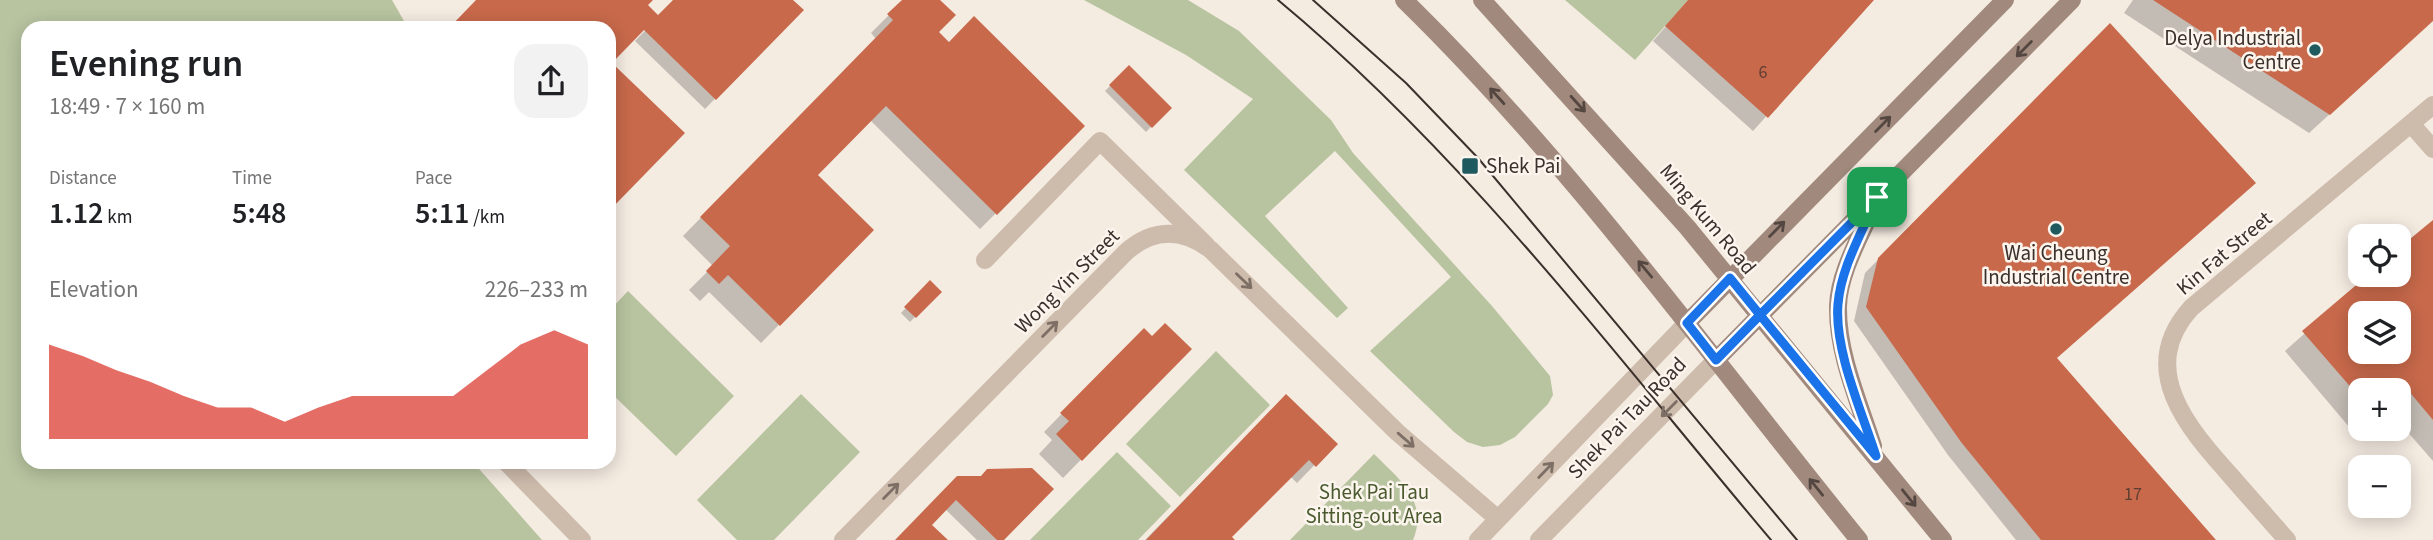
<!DOCTYPE html>
<meta charset="utf-8">
<style>
body{margin:0;font-family:"Source Sans 3",sans-serif;background:#f2f2f2;color:#202124;height:100vh;display:flex;flex-direction:column;font-size:26px;white-space:nowrap}
*{box-sizing:border-box;margin:0}
p{font-size:23px;color:#757577}
.icon{flex:none;width:38px;height:38px;fill:none;stroke:currentColor;stroke-width:2;stroke-linecap:round;stroke-linejoin:round}
.map{position:relative;flex:1;overflow:hidden}
.side{position:absolute;left:21px;top:21px;width:595px;height:448px;display:flex;flex-direction:column;background:#fff;border-radius:21px;box-shadow:0 4px 18px #0003}
.side>*{flex:none}
.tools{position:absolute;left:2348px;top:224px;display:grid;gap:14px}
.tools a{display:grid;place-items:center;width:63px;height:63px;border-radius:14px;background:#fff;box-shadow:0 4px 18px #0003;font-size:35px}
.pin{position:absolute;display:grid;place-items:center;width:60px;height:60px;color:#fff;margin:-30px;border-radius:14px;box-shadow:0 4px 10px #0006}
.round{display:grid;place-items:center;flex:none;width:74px;height:74px;border-radius:21px;background:#f2f2f2}
.summary{display:flex;align-items:center;justify-content:space-between;height:119px;padding:0 28px}
h1{font-size:38px;font-weight:600;line-height:52px}
.stats{display:grid;grid-template-columns:repeat(3,1fr);gap:10px;height:119px;padding:7px 28px}
.stats div{display:grid;align-content:center}
.stats b{font-size:30px;font-weight:600}
.stats small{font-size:19px;font-weight:400}
.stats p{font-size:19px}
.chart{height:196px;padding:14px 28px}
.chart p{display:flex;justify-content:space-between}
.chart svg{width:100%;height:126px;margin-top:7px;fill:#d93025;opacity:.7}
.map>svg:first-child{display:block}
.green{fill:#b8c4a0}
.shadow{fill:#0003;fill-rule:evenodd}
.building{fill:#c8694b;fill-rule:evenodd}
.lines{fill:none;stroke-linecap:round;stroke-linejoin:round}
.service{stroke:#cdbbac;stroke-width:18}
.minor{stroke:#cdbbac;stroke-width:18}
.secondary{stroke:#a18a7d;stroke-width:18}
.tram{stroke:#3b302b;stroke-width:2}
.oneway{stroke:#544640}
.oneway2{stroke:#7d6f65}
.route-casing{stroke:#fff;stroke-width:14}
.route{stroke:#1a73e8;stroke-width:9}
.poi-dot{fill:#1f5a5e;stroke:#fbf5ee;stroke-width:2.5}
.labels{text-anchor:middle;stroke-width:5;stroke-linejoin:round;paint-order:stroke}
.number-label{font-size:18px;fill:#5e3e33}
.poi-label{font-size:21px;fill:#3b302b;stroke:#fbf5ee;text-anchor:end}
.street-label{font-size:21px;fill:#3b302b;stroke:#fbf5ee}
.park-label{font-size:21px;fill:#4a5a2e;stroke:#fbf5ee}
</style>
<div class="map">
<svg width="2433" height="540" viewBox="0 0 2433 540">
<rect width="100%" height="100%" fill="#f4ebe1"/>
<path class="green" d="M0,0h392l16,28h-380v434h445l69,78h-542z
M1084,0h104l51,31 92,89 22,33 139,153 58,70 3,19 -5,9 -33,33 -15,8 -17,2 -16,-5 -13,-10 -84,-81 81,-74 -116,-126 -70,65 83,92 -11,10 -153,-148 69,-71 -67,-44z
M1565,0h123l-53,60z
M628,291l106,105 -58,60 -67,-65v-80z
M1216,351l54,54 -90,92 -54,-53z
M801,394l59,58 -86,88h-37l-40,-40z
M1117,452l54,54 -33,34h-108z
M1374,454c25,25 55,47 39,86h-123z"/>
<path class="shadow" d="M675,0h116l10,10 -96,99 -70,-68z
M904,0h34l-1,33 12,11 134,82 -103,103 -110,-109 -55,55 57,55 -111,113 -52,-51 -9,9 -11,-11 24,-24 -30,-30 193,-197 -5,-6z
M1689,0h182l-118,131 -100,-90z
M2133,0h300v20l-124,113 -185,-120z
M2110,26l-55,333 159,181h-198l-68,-85 -94,-134 11,-48z
M1129,67l40,41 -23,24 -41,-41z
M2433,222v239l-34,-39v-32h-38v29l-11,9 -65,-77 86,-76h28zM2361,313h38v39h-38z
M930,283l9,9 -29,30 -9,-9z
M1144,330l8,9 37,10 -126,129 -24,-24 13,-14 -8,-8z
M1286,396l49,48 -38,39 -7,-7 -60,61 3,3h-88z
M958,478l44,62h-25l-32,-31 -15,16 15,15h-48z"/>
<path class="building" d="M476,0h177l-5,5 10,10 15,-15h120l11,10 -88,90 -72,-70 -32,33 73,70 -76,78v-183h-160z
M902,0h38l16,15 -17,17 10,10 25,-26 111,110 -88,89 -111,-109 -68,69 56,55 -94,96 -52,-51 -9,9 -13,-13 24,-25 -30,-29 193,-197 -6,-6z
M1688,0h186l-106,118 -103,-92z
M2153,0h280v21l-103,94z
M2110,23l146,160 -199,175 159,182h-175l-80,-98 -95,-135 12,-49z
M1129,65l43,43 -20,20 -43,-43z
M2433,220v200l-31,-37 -8,7h-33v9l-59,-68 66,-56h31v-27zM2361,313h38v39h-38z
M930,280l12,12 -26,26 -12,-11z
M1165,323l27,26 -110,112 -26,-27 13,-13 -9,-8 84,-85 8,8z
M1286,394l52,50 -22,23 -7,-7 -77,77 3,3h-89z
M1032,468l22,21 -50,51h-7l-41,-40 -24,25 16,15h-53l62,-64h24l6,-7z"/>
<g class="lines">
<path class="service" d="M985,260l115,-119 106,104
M506,462l76,78"/>
<path class="minor" d="M2412,125l21,24
M843,540l283,-288c27,-24 56,-24 85,-2l186,182 101,87
M1478,540l209,-217
M1539,540l177,-180
M2287,540c-19,-22 -38,-43 -57,-65 -42,-47 -94,-106 -39,-167l242,-203"/>
<path class="secondary" d="M1404,0c169,165 307,358 455,540
M1482,0l205,227 256,313
M1687,323l318,-323
M1716,360l356,-360
M1873,446c-14,-44 -36,-93 -35,-140 1,-34 23,-70 36,-101"/>
<path class="tram" d="M1278,0c188,156 336,354 493,540
M1313,0l93,83 72,75 319,382"/>
</g>
<defs><path id="oneway-shaft" d="M-6 0H5M1.5-3L5.5 0L1.5 3" fill="none" stroke-width="1.6" stroke-linecap="round" stroke-linejoin="round" transform="scale(1.75)"/></defs>
<g class="oneway">
<use href="#oneway-shaft" transform="translate(2024 49) rotate(135)"/>
<use href="#oneway-shaft" transform="translate(1497 96) rotate(-132)"/>
<use href="#oneway-shaft" transform="translate(1578 104) rotate(48)"/>
<use href="#oneway-shaft" transform="translate(1883 124) rotate(-45)"/>
<use href="#oneway-shaft" transform="translate(1777 229) rotate(-45)"/>
<use href="#oneway-shaft" transform="translate(1645 269) rotate(-130)"/>
<use href="#oneway-shaft" transform="translate(1816 487) rotate(-129)"/>
<use href="#oneway-shaft" transform="translate(1909 498) rotate(51)"/>
</g>
<g class="oneway2">
<use href="#oneway-shaft" transform="translate(1244 281) rotate(44)"/>
<use href="#oneway-shaft" transform="translate(1050 329) rotate(-45)"/>
<use href="#oneway-shaft" transform="translate(1669 409) rotate(135)"/>
<use href="#oneway-shaft" transform="translate(1406 440) rotate(41)"/>
<use href="#oneway-shaft" transform="translate(1546 470) rotate(-46)"/>
<use href="#oneway-shaft" transform="translate(891 491) rotate(-45)"/>
</g>
<g class="lines">
<g class="route-casing">
<path id="route" d="M1877,197l-117,118 -30,-37 -43,45 29,37 44,-45 116,141c-14,-44 -42,-106 -38,-152 3,-37 25,-73 39,-107"/>
</g>
<use href="#route" class="route"/>
</g>
<g class="poi-dot">
<circle cx="2315" cy="50" r="7"/>
<rect x="1461" y="157" width="18" height="18" rx="3.5"/>
<circle cx="2056" cy="229" r="7"/>
</g>
<g class="labels">
<g class="number-label">
<text x="1763" y="78">6</text>
<text x="2133" y="500">17</text>
</g>
<g class="poi-label">
<text x="2301" y="45">Delya Industrial<tspan x="2301" dy="24">Centre</tspan></text>
<text x="1486" y="173" text-anchor="start">Shek Pai</text>
<text x="2056" y="260" text-anchor="middle">Wai Cheung<tspan x="2056" dy="24">Industrial Centre</tspan></text>
</g>
<g class="street-label">
<text transform="translate(1708 219) rotate(50)" y="7">Ming Kum Road</text>
<text transform="translate(2224 253) rotate(-40)" y="7">Kin Fat Street</text>
<text transform="translate(1067 281) rotate(-45)" y="7">Wong Yin Street</text>
<text transform="translate(1627 418) rotate(-46)" y="7">Shek Pai Tau Road</text>
</g>
<g class="park-label">
<text x="1374" y="499">Shek Pai Tau<tspan x="1374" dy="24">Sitting-out Area</tspan></text>
</g>
</g>
</svg>
<div class="tools">
<a><svg class="icon" aria-label="locate" viewBox="0 0 24 24"><circle cx="12" cy="12" r="6"/><path d="M12 2v4M12 18v4M2 12h4M18 12h4"/></svg></a>
<a><svg class="icon" aria-label="layers" viewBox="0 0 24 24"><path d="M12 4l9 5-9 5-9-5zM3 14l9 5 9-5"/></svg></a>
<a>+</a>
<a>−</a>
</div>
<div class="pin" style="left:1877px;top:197px;background:#1e9e55"><svg class="icon" aria-label="arrive" viewBox="0 0 24 24"><path d="M6 21V4h12l-3 4 3 4H6"/></svg></div>
<section class="side">
<div class="summary"><div><h1>Evening run</h1><p>18:49 · 7 × 160 m</p></div><a class="round"><svg class="icon" aria-label="share" viewBox="0 0 24 24"><path d="M12 15V3M7 8l5-5 5 5M5 13v7h14v-7"/></svg></a></div>
<div class="stats">
<div><p>Distance</p><b>1.12<small> km</small></b></div>
<div><p>Time</p><b>5:48</b></div>
<div><p>Pace</p><b>5:11<small> /km</small></b></div>
</div>
<div class="chart"><p><span>Elevation</span>226–233 m</p>
<svg viewBox="0 0 160 44" preserveAspectRatio="none"><path d="M0 44V11L10 15L20 20L30 24L40 29L50 33L60 33L70 38L80 33L90 29L100 29L110 29L120 29L130 20L140 11L150 6L160 11V44z"/></svg>
</div>
</section>
</div>
